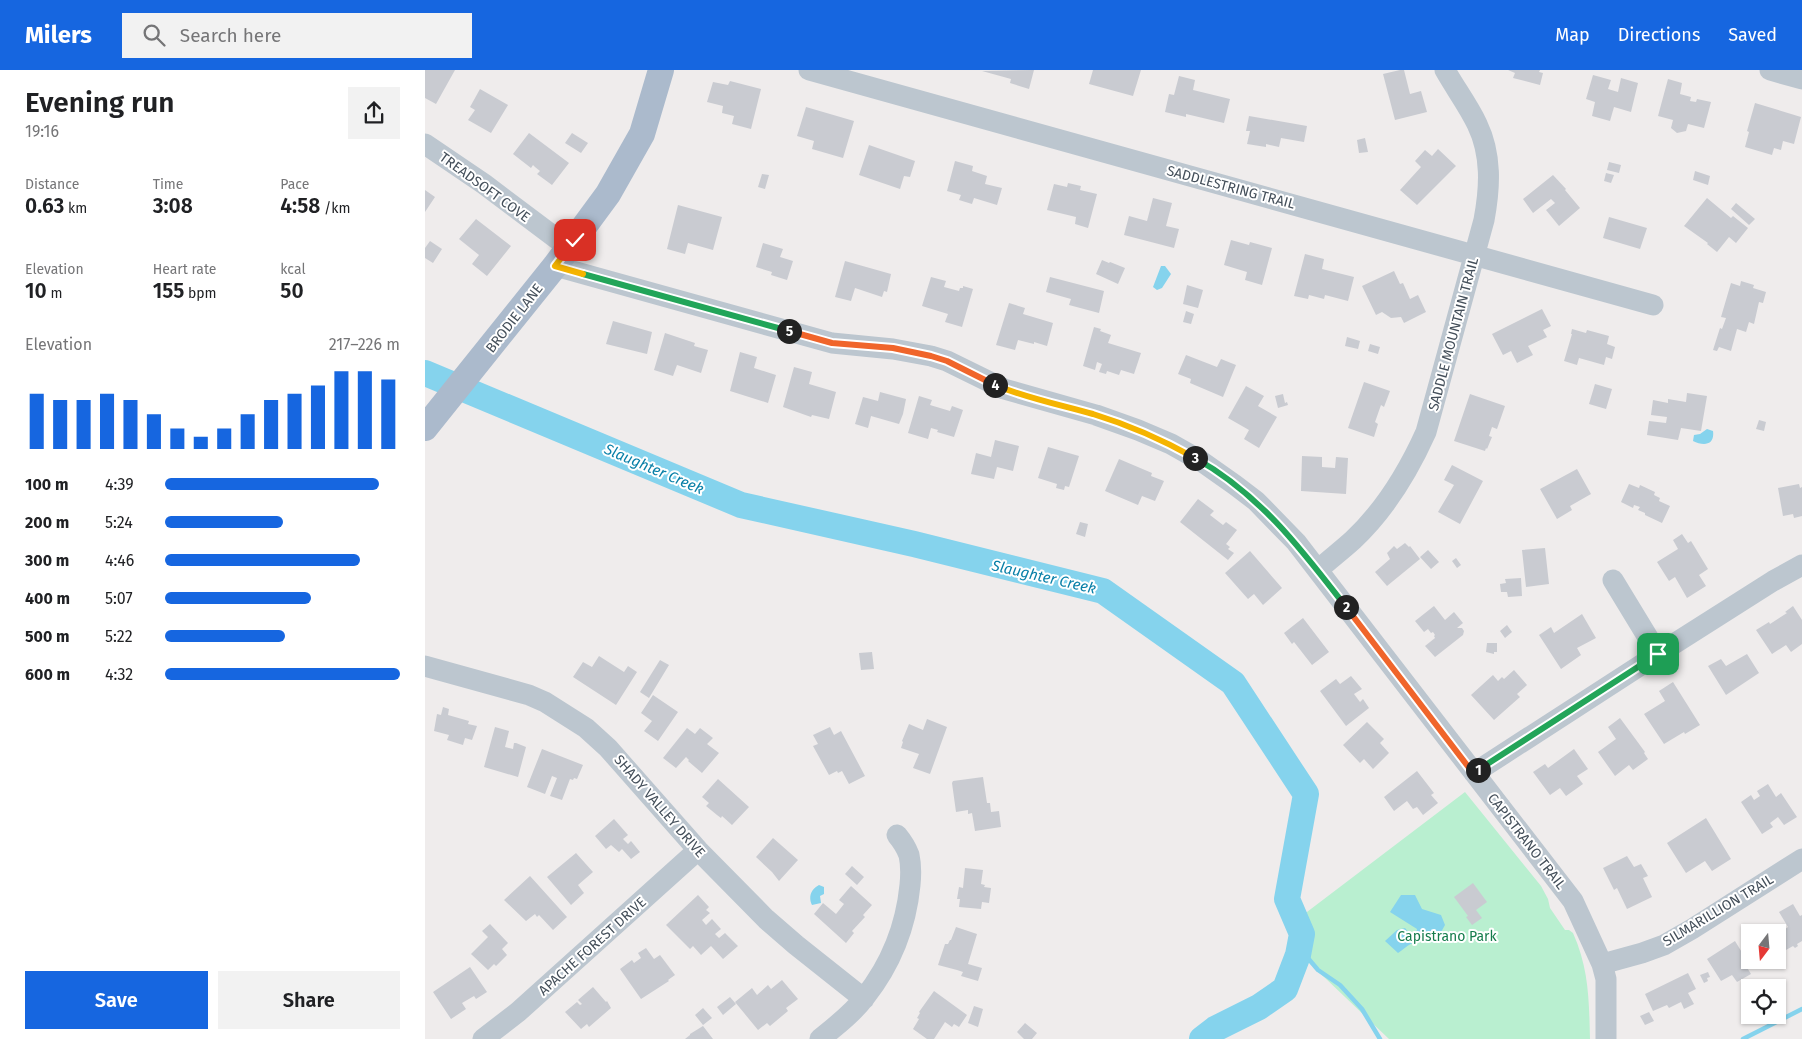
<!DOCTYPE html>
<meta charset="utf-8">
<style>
body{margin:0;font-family:"Fira Sans",sans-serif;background:#f2f2f2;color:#202124;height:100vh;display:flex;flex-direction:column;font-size:19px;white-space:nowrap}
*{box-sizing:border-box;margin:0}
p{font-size:16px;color:#757577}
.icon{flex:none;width:28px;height:28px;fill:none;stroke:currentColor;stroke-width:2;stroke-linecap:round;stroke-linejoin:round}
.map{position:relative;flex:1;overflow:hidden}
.sheet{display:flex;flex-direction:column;background:#fff;width:425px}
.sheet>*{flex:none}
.needle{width:32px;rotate:196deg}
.buttons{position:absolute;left:1316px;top:854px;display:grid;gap:10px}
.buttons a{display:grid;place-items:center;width:45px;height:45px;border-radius:0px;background:#fff;box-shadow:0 1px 4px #0004;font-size:25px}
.pin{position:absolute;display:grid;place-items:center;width:42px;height:42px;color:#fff;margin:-21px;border-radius:10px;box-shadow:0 2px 8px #0006}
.km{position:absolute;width:25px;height:25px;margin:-12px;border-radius:50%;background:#222;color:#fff;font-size:14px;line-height:25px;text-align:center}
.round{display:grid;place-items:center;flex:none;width:52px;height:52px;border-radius:0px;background:#f2f2f2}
.head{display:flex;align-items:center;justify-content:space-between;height:85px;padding:0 25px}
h1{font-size:28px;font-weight:600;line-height:38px}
.figures{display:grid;grid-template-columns:repeat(3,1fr);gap:8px;height:85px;padding:5px 25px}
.figures div{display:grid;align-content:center}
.figures b{font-size:21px;font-weight:600}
.figures small{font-size:14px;font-weight:400}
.figures p{font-size:14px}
.chart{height:140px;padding:10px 25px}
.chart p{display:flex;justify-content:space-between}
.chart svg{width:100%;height:90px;margin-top:5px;stroke:#1666e0;stroke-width:6}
.action{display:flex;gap:10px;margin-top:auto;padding:10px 25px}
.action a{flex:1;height:58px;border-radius:0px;background:#1666e0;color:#fff;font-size:20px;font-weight:600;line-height:58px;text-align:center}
.action a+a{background:#f2f2f2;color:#202124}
ul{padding:0 25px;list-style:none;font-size:16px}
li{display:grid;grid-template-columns:80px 60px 1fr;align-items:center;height:38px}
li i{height:12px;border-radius:6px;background:#1666e0}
header{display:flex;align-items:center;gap:30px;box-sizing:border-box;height:70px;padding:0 25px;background:#1666e0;color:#fff}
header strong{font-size:24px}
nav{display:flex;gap:28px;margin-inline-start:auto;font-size:18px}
.search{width:350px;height:45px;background:#f2f2f2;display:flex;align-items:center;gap:12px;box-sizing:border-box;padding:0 18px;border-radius:0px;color:#757577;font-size:19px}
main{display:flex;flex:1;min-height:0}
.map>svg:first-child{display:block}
.green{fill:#b9efd0}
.water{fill:#85d3ed}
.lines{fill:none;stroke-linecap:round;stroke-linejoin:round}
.stream{stroke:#85d3ed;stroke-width:4.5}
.river{stroke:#85d3ed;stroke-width:26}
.building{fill:#c9cbd1}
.minor{stroke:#bcc6cf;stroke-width:21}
.major{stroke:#abbacc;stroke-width:26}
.split-1-casing{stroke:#fff;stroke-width:10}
.split-2-casing{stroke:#fff;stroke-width:10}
.split-3-casing{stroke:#fff;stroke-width:10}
.split-4-casing{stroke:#fff;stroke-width:10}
.split-5-casing{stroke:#fff;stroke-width:10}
.split-6-casing{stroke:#fff;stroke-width:10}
.split-7-casing{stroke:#fff;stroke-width:10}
.split-1{stroke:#22a559;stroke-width:6}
.split-2{stroke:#f0652b;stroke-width:6}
.split-3{stroke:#22a559;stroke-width:6}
.split-4{stroke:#f5b400;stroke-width:6}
.split-5{stroke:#f0652b;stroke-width:6}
.split-6{stroke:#22a559;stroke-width:6}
.split-7{stroke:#f5b400;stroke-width:6}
.labels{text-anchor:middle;stroke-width:4;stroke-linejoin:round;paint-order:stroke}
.street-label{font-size:14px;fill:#444f5a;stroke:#fff}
.park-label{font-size:14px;fill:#157c4c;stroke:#fff}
.water-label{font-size:15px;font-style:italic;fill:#0a80a8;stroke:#fff}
</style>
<header>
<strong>Milers</strong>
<div class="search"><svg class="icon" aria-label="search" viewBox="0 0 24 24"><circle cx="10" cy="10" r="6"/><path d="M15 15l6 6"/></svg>Search here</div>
<nav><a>Map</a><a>Directions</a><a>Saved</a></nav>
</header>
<main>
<section class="sheet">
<div class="head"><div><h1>Evening run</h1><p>19:16</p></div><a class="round"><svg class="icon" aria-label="share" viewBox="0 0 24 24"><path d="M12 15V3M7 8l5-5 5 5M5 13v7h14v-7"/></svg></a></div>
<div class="figures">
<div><p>Distance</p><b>0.63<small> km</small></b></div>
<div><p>Time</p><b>3:08</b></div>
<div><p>Pace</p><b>4:58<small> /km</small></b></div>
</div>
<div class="figures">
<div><p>Elevation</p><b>10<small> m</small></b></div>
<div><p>Heart rate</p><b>155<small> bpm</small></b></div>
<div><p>kcal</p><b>50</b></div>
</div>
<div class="chart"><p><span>Elevation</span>217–226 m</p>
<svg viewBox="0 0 160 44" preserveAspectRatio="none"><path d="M5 44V17M15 44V20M25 44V20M35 44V17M45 44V20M55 44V27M65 44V34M75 44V38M85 44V34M95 44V27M105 44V20M115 44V17M125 44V13M135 44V6M145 44V6M155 44V10"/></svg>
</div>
<ul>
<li><b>100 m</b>4:39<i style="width:91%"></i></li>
<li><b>200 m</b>5:24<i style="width:50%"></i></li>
<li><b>300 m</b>4:46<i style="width:83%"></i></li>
<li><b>400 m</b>5:07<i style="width:62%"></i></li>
<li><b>500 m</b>5:22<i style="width:51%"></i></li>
<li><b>600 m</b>4:32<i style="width:100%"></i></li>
</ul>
<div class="action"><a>Save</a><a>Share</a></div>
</section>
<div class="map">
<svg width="1377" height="969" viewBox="0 0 1377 969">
<rect width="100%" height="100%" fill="#efecec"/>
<path class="green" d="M1040,722l76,94 7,13 2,9 15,22h4l4,3c16,36 16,67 17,106h-201l-88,-84 2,-40z"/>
<path class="water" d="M736,196h4l6,8 -9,14 -5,2 -4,-3z
M1282,359l6,2c2,15 -10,15 -20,10l1,-6 6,-1z
M394,815l5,2v7l-4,2 1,7 -9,2c-4,-8 -1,-16 7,-20z
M976,825h14l7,14 19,6 4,10 -10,18c-18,-7 -23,0 -37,10l-13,-12 12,-11 8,-2 6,7 5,-1 1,-5 -27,-17z"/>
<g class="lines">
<path class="stream" d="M875,874l7,13 11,13 22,15 22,24 18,30
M1318,969l59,-30"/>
<path class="river" d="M0,303l316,132 173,39 189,47 130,92 73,111 -19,105 15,35 -4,21 -13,34 -26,18 -44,22 -13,10"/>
</g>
<path class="building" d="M0,0h30l-19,34 -11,-6z
M609,0l-5,19 -19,-6 1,-4 -29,-8z
M668,0h48l-8,26 -44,-12z
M975,0h4l6,24 11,-3 6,21 -32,8 -12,-46z
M1083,0h32l-1,2 4,1 -3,12 -27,-7 2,-5z
M1168,5l18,5 -3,9 10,3 3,-14 17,5 -7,29 -17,-5 -4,14 -18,-5 3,-14 -9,-3z
M754,6l16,4 -2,10 37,9 -6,24 -38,-9v3l-21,-5 4,-18 5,1z
M1243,9l14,4 -2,11 11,3 -1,4 6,1 1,-3 14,3 -7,26 -16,-4 -2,7 -9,2 -6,-5 2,-8 -15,-4z
M305,11l31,8 -10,40 -19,-5 2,-8 -12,-3 1,-7 -16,-4 6,-20 15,3z
M55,19l28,16 -17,28 -23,-13 7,-10 -5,-3z
M1330,33l46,14 -7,27 -11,-3 -2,9 -7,-2 -2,7 -27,-8 4,-15 -2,-1z
M381,37l48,14 -11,37 -31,-9 2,-8 -17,-5z
M824,46l58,10 -3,16 -23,-4 -2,9 -13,-3v3l-19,-3 3,-13h-4z
M104,63l40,30 -17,22 -15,-11 3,-3 -5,-4 -2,-2 -2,3 -18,-14z
M147,63l16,10 -7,10 -16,-10z
M940,68l3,14 -9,1 -2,-13z
M444,75l46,16 -5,16 -6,-1 -4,13 -41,-14z
M1013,79l18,17 -39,39 -17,-15 21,-23 -6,-6 10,-11 7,6z
M530,91l18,5 -1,5 15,5 -2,8 17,4 -5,17 -23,-7 -2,6 -13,-4 2,-5 -14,-4z
M1184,92l12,3 -2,8 -12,-3z
M1270,101l15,5 -2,9 -15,-5z
M1181,103l8,2 -3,8 -7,-2z
M337,104l7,1 -4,14 -7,-2z
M1128,105l13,14 -1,1 15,18 -21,18 -13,-16 9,-7 -4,-4 -18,14 -10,-14z
M643,113l13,3 -1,4 17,4 -9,34 -13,-4 1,-7 -29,-7 7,-26 13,3z
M0,120l10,7 -10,15z
M728,128l19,5 -6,23 13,3 -5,19 -50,-13 5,-19 18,5z
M1282,128l24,20 2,-2 15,12 -12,15 -7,-6 -12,15 -10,-8 1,-1 -24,-17z
M1311,133l19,16 -6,6 -18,-16z
M253,135l44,12 -9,33 -25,-7 -3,11 -18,-5z
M1184,147l38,11 -7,21 -37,-11z
M51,149l35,27 -24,30 -15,-12 7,-9 -20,-16z
M806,170l18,5 1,-3 22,6 -10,37 -17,-5 2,-8 -23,-7z
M5,171l12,8 -9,14 -8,-5v-10z
M338,173l20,6 -3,8 13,4 -6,19 -16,-5 1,-3 -16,-5z
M880,184l19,5 -2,10 32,8 -6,24 -23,-6 -1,4 -15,-4 -1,4 -14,-3z
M677,190l7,3 1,-1 15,6 -7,16 -22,-10z
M420,191l46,13 -4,18 -3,-1 -2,6 -27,-9 -4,13 -16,-4z
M969,201l6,13 3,-1 7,16 8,-4 8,17 -22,11 -3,-6 -10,1 -9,-6 -6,3 -14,-29z
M506,207l15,4 -2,6 15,4 1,-3h3v-2l10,3 -11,38 -17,-5 3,-8 -26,-8z
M625,207l54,14 -5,22 -30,-8 2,-6 -25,-7z
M1316,211l13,4 -1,3 13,4 -3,11 -4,-1 -5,22 -5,-2 -3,10 -9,-3 -6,22 -12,-4 -2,4 -4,-1 7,-22 2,1 4,-11 -5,-1 10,-34 9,3z
M762,215l16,5 -5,18 -15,-4z
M584,233l16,5 -2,6 30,9 -6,23 -13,-4v2l-16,-4 -3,10 -19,-5z
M1117,239l9,17 -8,4 4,7 -19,9 5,9 -16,8 -6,-12 -8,4 -11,-21z
M761,241l8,3 -3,10 -8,-2z
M188,251l39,11 -5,22 -41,-10z
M669,257l7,2 -1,2 11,4 -3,8 33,10 -7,21 -13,-4 -2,5 -12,-4 -1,3 -7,-2 3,-8 -5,-2 -2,8 -12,-4z
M1147,259l14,4 1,-3 22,6 -2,8 8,3 -3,12 -6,-2 -2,8 -25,-7 -2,7 -13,-4 8,-27h-1z
M240,263l30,10 -1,3 14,4 -7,23 -24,-8 -4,11 -19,-6z
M922,267l13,4 -2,8 -13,-3z
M945,274l10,3 -2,7 -10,-3z
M315,282l17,5 -3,11 22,7 -8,28 -38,-12z
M761,285l31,12 4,-8 15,6 -13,32 -33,-14 1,-4 -13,-5z
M369,297l18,5 -3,12 27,8 -7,27 -17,-4 -1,2 -28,-10z
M939,312l26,9 -6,16 -3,-2 -6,17 3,2 -4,13 -26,-9z
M1170,314l17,5 -6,20 -17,-5z
M821,316l18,10 -6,10 19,11 -18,31 -15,-9 5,-9 -21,-12z
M455,322l26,7 -3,15 -4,10 -28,-8 -3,12 -13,-4 8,-27 15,4z
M1262,323l20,3 -6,35 -20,-3 -3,12 -31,-5 2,-14 17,2 1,-6 -16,-2 2,-15 15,3v-4l18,3z
M858,324l2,9 2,-1 1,3 -10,3 -3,-12z
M1045,324l35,12 -8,23 -5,-2 -3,9 3,1 -5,12 -1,-1 -1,3 -31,-10z
M494,326l13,4 -2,5 20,6 2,-5 11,4 -9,27 -17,-5 1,-2 -7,-2 -3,11 -20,-6z
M1334,350l7,2 -2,9 -8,-2z
M570,370l24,6 -6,25 -16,-4 -3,12 -23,-5 5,-21 15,4z
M623,377l31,9 -10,31 -4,-1 -1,4 -8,-2 1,-4 -19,-6z
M877,386l20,1v10l13,1 1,-11 12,1 -2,36 -45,-3z
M694,389l33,14 -1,3 13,5 -9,20 -13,-5 -4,9 -33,-14z
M1027,395l31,16 -23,43 -22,-12 16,-27 -10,-5z
M1152,399l14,25 -21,12 2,4 -15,9 -17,-30z
M1204,414l10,4 1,-3 15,7 -1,3 6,3 -1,3 11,5 -8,17 -17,-8v-2l-7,-3 2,-3 -6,-2 -1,3 -12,-6z
M1374,414l1,4 2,-1v29l-8,2 -1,-4 -10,2 -5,-28z
M773,429l16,12 -4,4 13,10 3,-3 11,8 -11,14 4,3 -2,2 6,4 -6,7 -48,-38z
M655,452l8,2 -3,13 -9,-3z
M1257,464l6,9 3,-2 17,28 -9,6 7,11 -19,12 -12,-21 -6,4 -12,-19 21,-13 -5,-9z
M980,473l4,4 1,-1 10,13 -33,27 -12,-14 15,-13 -3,-6 7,-7 3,3z
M1120,478l4,36 -23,3 -4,-37z
M1003,480l11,12 -8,7 -11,-12z
M825,481l32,37 -19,17 -9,-11 -6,5 -23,-26z
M1031,488l5,7 -4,3 -5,-7z
M1096,508l1,18 -14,1 -1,-5h-6l-1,-8 6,-1 -1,-4z
M1009,536l11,14 9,-8 9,11 -6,5h5l2,3 -1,4 -28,22 -10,-11 10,-8 -1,-2 1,-1 -2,-3 -2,1 -3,-4 -4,3 -9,-11z
M1368,536l9,14v24l-11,8 -5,-7 -14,9 -16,-24 13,-8 1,2 17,-11 -2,-1z
M1157,544l14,24 -19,10 4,7 -20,14 -22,-34 12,-8 3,6z
M878,548l26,34 -17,13 -18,-23 -2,2 -8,-11z
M1082,555l5,7 -7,6 -5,-7z
M1062,573h10v9h-3v2l-8,-2z
M447,582l2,17 -13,1 -2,-17z
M1322,584l12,19 -33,22 -18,-29 13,-7 5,7z
M174,586l25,16 4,-6 9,6 -21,33 -43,-28 10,-15 9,5z
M235,590l9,5 -20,33 -9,-6z
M1089,600l13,15 -10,9 3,3 -26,23 -23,-25 22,-20 5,6 4,-4 2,2z
M926,606l11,13 -8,5 6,8 3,-3 6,9 -23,18 -26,-35 16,-12 4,5z
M1248,612l27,43 -15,9 -1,-2 -20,12 -20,-30 21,-13 -6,-10z
M228,625l25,17 -20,29 -14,-10 8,-10 -11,-8z
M18,637l6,2 -1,6 21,6 -1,3 9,2 -5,14 -7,-2 -2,7 -16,-5 2,-5 -15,-4 3,-17 4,1z
M1195,648l25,34 -1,1 4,6 -15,11 -4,-5 -14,11 -17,-24 18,-13 -8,-12z
M502,649l20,8 -17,47 -17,-6 6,-14 -18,-6 2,-6 -1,-1 7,-17 14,6z
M942,652l17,17 -4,4 9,10 -16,16 -9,-10 -4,4 -17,-18z
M70,657l14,4 -4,16 8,2 1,-6h2l10,4 -8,30 -34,-10z
M405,657l4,8 7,-4 24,45 -16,8 -7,-13 -4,2 -1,-2 -8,4 -16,-29 5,-2 -5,-9z
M262,658l8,6 5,-6 13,10 -6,6 12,9 -17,20 -14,-12 1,-1 -3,-3 -10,11 -13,-10z
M117,679l41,16 -6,14 -3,-1 -1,2 -3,-1 -8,21 -12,-4 7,-18 -5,-2 -7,18 -18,-7z
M1149,679l14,20 -11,7 6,8 -17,12 -6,-8 -10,7 -17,-23 12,-8 3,4z
M992,701l17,22 -3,2 7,8 -15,12 -6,-8 -4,2 -6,-8 -13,10 -10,-14z
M558,707l4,26h3l1,9 8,-1 2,16 -26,4 -3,-18 -4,1v-4l-12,2 -4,-29 1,-2z
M293,709l31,28 -17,18 -10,-9 -1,2 -4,-3 -11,-9 3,-3 -7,-6z
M1343,714l8,13 5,-4 16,24 -13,8 -6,-8 -8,6 3,4 -11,7 -21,-32 10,-7 3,5 6,-4 -3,-5z
M1281,748l25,41 -19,12 -7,-10 -19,12 -19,-30z
M189,749l14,16 -5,4 5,5 3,-3 9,11 -9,7 -9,-10 -3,3 -8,-7 -5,4 -11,-13z
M348,768l25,22 -19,21 -7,-9 -16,-15z
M151,783l17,19 -15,13 6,8 -13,12 -24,-28z
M1202,786l7,11 7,-3 7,12 -5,2 9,19 -25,12 -10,-21 -3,2 -11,-22z
M427,796l12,11 -7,8 -12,-11z
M540,798l18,2 -2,14 4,1 -1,2 7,1 -2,15 -7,-1 -1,7 -22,-2 1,-8h-3l2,-12 4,1z
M105,806l37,41 -14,13 -14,-15 -2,2 -2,-3 -9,7 -22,-21z
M1048,813l14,19 -11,8 6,8 -10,7 -6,-8 2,-1 -14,-19z
M426,816l21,19 -9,10 2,2 -13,14 2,2 -8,10 -32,-29 9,-11 13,11 8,-10 -5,-4z
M273,825l11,12 -3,3 4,3 -8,7 4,5 6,-6 9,10 -6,5 4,4 6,-5 13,13 -15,13 -12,-13 -10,9 -8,-9 -3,3 -24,-24z
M1368,834l7,12 2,-1v26l-5,3 1,2 -3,2 -2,-2 -7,4 -9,-14v-4l-3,-1 6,-3 2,3 6,-4 -9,-15z
M65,854l18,19 -6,6 5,6 -11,11 -2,-2 -6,6 -17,-16 17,-17 -6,-6z
M531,857l21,7 -9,30 14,4 -4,13 -17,-5 2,-4 -6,-2 -19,-5 7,-21h3l2,-4h1z
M1310,871l14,23 -3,2 5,8 -14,8 -5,-7 -11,6 -14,-22z
M221,878l8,11 6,-4 15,20 -7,5 1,1 -28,18 -21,-30 12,-9 2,3 7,-5 -3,-5z
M45,897l17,25 -11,7 -2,-3 -12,7 4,6 -15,10 -18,-27z
M1283,902l2,5 -3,1 1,3 -4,2 -4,-8z
M1263,903l8,16 -8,4 6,11 -10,5 -3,-7 -12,6 -2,-3 -14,6 -8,-17z
M357,910l16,19 -12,9 2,3 -18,15 -3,-3 -9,7 -23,-28 17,-14 5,7 11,-10 3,4z
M168,917l13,15 1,-1 4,7 -22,19 -2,-3 -6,5 -16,-17 12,-10 3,3 2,-1 -4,-4z
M509,921l33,24 -8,12 -5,-3 -2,3 -7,-5 -11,17h-7l-14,-10 6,-10 -2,-1 3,-5 -1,-1z
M305,927l6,7 -13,11 -6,-8z
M549,936l9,3 -5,18 -10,-4z
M278,938l9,10 -9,7 -8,-10z
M1224,942l5,9 -9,4 -5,-9z
M600,953l12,10 -5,6h-8l-7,-7z
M278,956l10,13h-28l5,-4v-1z"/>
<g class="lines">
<path class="minor" d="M384,0l844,235
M1345,0l32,9
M0,74l59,40 85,64
M130,196l277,77 61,6 38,7 16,5 57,28 92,26 42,15 33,14 30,17 34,24 21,16 40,41 277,359 29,63 4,15v60
M893,500c11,-10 24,-20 35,-30 32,-30 55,-68 73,-108l58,-212c6,-32 8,-65 -7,-96 -9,-19 -22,-36 -32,-54
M1188,510l45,74
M0,596l104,29 16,7 41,26 22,20 90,102 68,69 30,26 68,54
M1049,703l184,-119 115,-73 29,-16
M1177,894l40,-11 22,-8 28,-16 110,-70
M58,969l35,-27 180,-162
M395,969c16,-13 33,-26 45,-42 26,-33 41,-71 45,-112 1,-10 1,-21 -1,-30 -3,-8 -7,-14 -12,-20"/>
<path class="major" d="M0,358l130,-162 53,-72 34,-60 19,-64"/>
</g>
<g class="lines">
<g class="split-1-casing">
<path id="split-1" d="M1053,700l180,-116"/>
</g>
<g class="split-2-casing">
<path id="split-2" d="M921,537l127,166 5,-3"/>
</g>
<g class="split-3-casing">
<path id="split-3" d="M770,388c65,36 107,92 151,149"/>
</g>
<g class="split-4-casing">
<path id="split-4" d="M570,315c31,13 66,20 98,29 36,11 70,26 102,44"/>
</g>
<g class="split-5-casing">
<path id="split-5" d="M364,261l43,12 61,5 38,8 16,5 48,24"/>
</g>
<g class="split-6-casing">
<path id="split-6" d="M158,204l206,57"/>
</g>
<g class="split-7-casing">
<path id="split-7" d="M150,170l-20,26 28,8"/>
</g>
<use href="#split-1" class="split-1"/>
<use href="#split-2" class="split-2"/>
<use href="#split-3" class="split-3"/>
<use href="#split-4" class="split-4"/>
<use href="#split-5" class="split-5"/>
<use href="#split-6" class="split-6"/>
<use href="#split-7" class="split-7"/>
</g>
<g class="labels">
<g class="street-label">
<text transform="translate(60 117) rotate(36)" y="5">TREADSOFT COVE</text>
<text transform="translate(806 117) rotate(15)" y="5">SADDLESTRING TRAIL</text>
<text transform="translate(89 248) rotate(-52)" y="5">BRODIE LANE</text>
<text transform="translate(1028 264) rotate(-75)" y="5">SADDLE MOUNTAIN TRAIL</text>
<text transform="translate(235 736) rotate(49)" y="5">SHADY VALLEY DRIVE</text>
<text transform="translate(1102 771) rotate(52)" y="5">CAPISTRANO TRAIL</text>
<text transform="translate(1293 840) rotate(-31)" y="5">SILMARILLION TRAIL</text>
<text transform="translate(167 876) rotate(-42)" y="5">APACHE FOREST DRIVE</text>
</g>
<g class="park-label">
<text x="1022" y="871">Capistrano Park</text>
</g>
<g class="water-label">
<text transform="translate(229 399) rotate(23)" y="5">Slaughter Creek</text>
<text transform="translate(619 507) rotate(13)" y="5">Slaughter Creek</text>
</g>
</g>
</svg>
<div class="buttons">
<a><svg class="needle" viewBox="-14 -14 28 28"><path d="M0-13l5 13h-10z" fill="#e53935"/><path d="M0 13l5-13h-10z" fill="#757577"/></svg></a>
<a><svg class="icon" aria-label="locate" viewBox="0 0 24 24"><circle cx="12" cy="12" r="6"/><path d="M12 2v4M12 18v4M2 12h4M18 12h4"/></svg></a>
</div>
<div class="pin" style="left:1233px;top:584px;background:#1e9e55"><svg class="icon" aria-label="arrive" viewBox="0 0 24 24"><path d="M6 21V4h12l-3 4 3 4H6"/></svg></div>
<div class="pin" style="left:150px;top:170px;background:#d93025"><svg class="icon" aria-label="check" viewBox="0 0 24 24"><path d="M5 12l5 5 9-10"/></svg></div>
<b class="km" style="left:1053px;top:700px">1</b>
<b class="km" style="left:921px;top:537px">2</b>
<b class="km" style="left:770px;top:388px">3</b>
<b class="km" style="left:570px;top:315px">4</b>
<b class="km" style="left:364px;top:261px">5</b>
</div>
</main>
